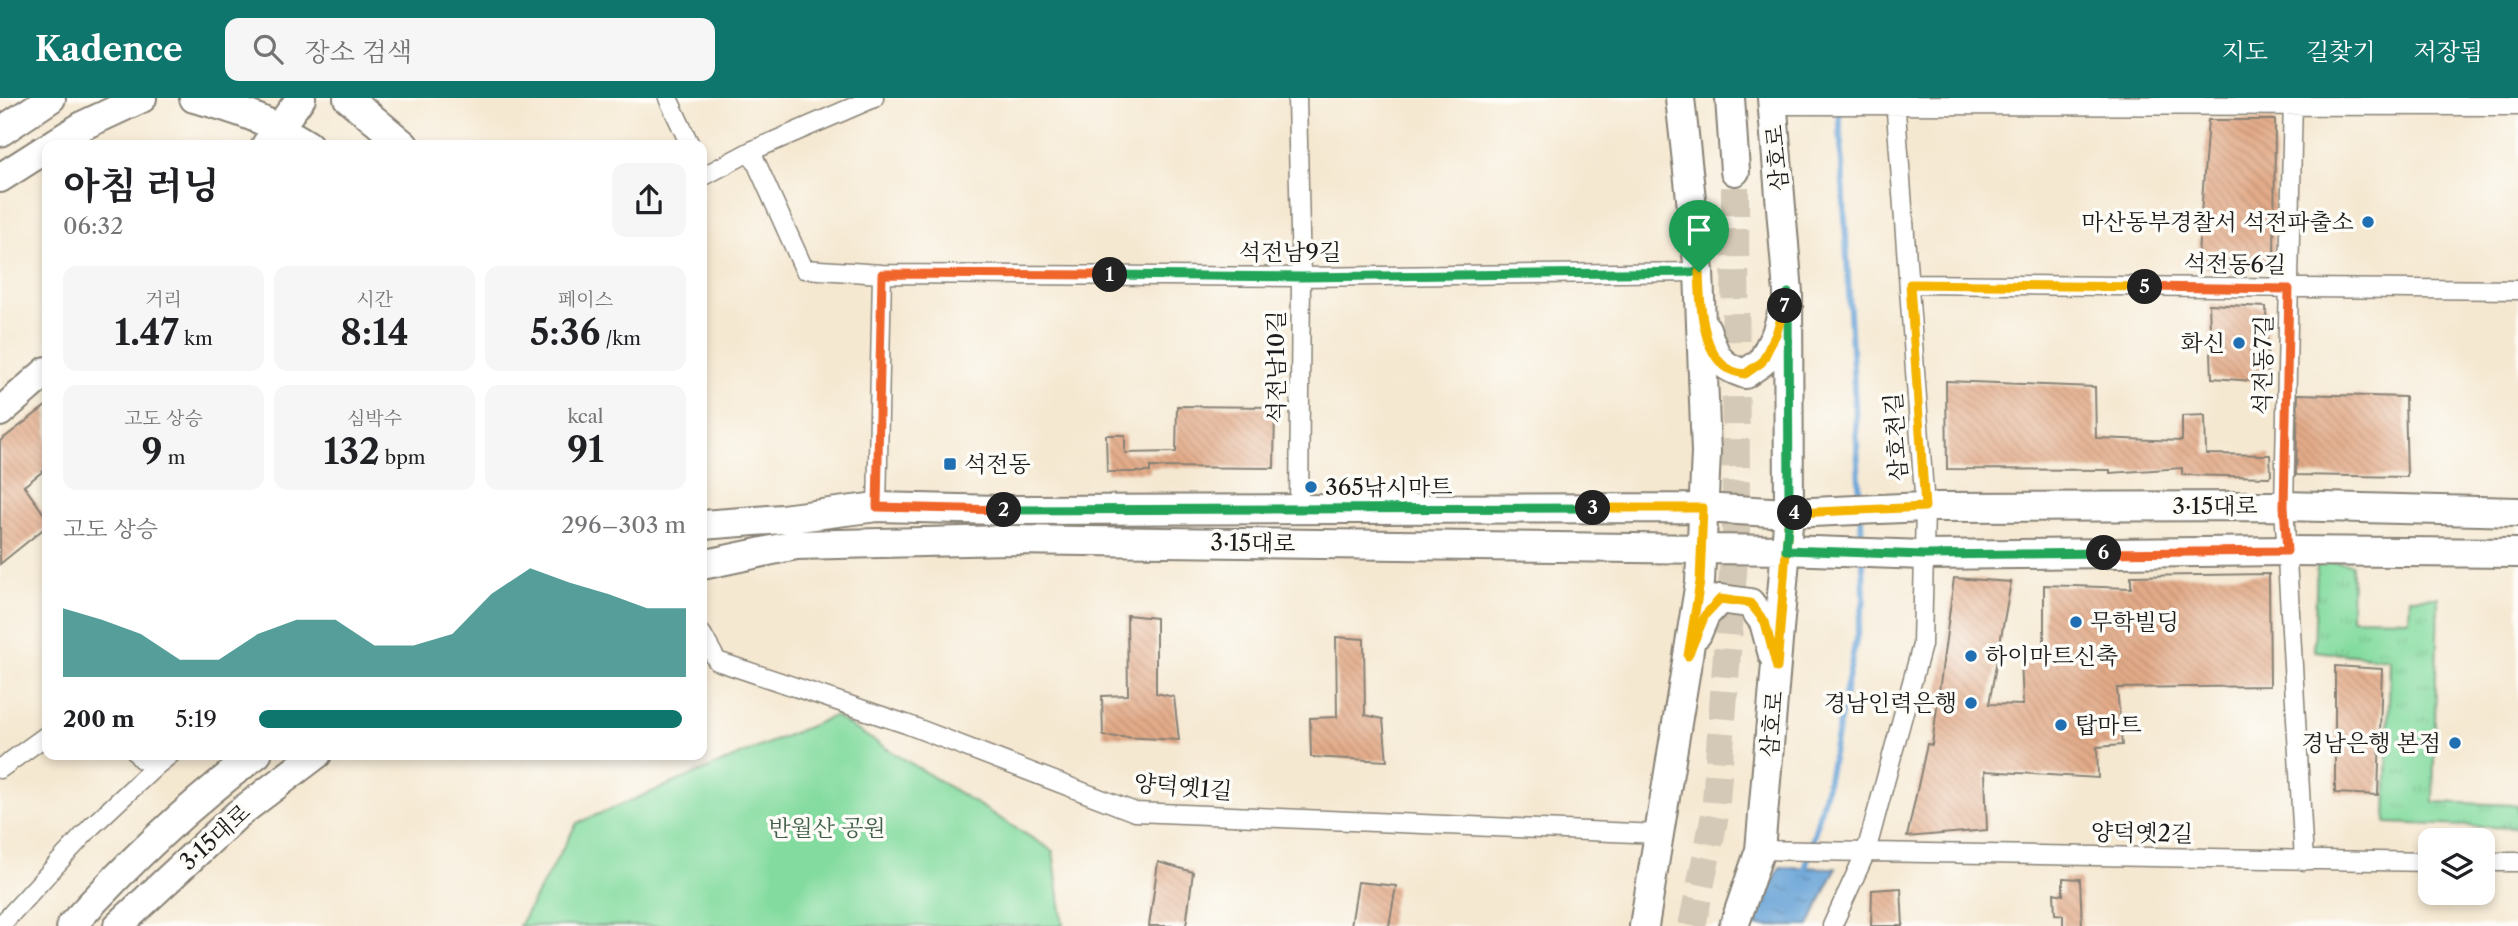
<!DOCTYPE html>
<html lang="ko">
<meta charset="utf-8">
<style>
body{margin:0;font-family:"Libre Caslon Text","Noto Serif KR",serif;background:#f6f6f6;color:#202124;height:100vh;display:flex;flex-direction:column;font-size:26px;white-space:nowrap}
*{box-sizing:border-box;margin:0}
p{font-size:23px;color:#757577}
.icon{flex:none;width:38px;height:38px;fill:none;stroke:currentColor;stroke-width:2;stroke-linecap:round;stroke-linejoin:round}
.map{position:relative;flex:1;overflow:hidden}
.sheet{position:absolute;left:42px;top:42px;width:665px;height:620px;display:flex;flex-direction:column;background:#fff;border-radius:14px;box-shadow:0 4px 10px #0003}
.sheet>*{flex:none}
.buttons{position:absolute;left:2418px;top:730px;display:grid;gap:14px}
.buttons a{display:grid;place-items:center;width:77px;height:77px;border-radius:14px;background:#fff;box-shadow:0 4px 10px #0003;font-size:35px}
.pin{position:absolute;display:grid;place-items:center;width:60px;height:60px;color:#fff;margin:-72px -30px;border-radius:50% 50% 50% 0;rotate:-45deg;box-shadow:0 0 7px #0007}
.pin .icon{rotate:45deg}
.km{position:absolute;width:35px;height:35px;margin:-18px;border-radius:50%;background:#222;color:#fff;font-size:19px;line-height:35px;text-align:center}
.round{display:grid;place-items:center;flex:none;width:74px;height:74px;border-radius:14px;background:#f6f6f6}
.headline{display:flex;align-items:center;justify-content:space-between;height:119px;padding:0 21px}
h1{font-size:38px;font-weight:700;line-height:52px}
.figures{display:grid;grid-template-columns:repeat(3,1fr);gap:10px;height:119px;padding:7px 21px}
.figures div{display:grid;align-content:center;border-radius:14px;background:#f6f6f6;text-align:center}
.figures b{font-size:35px;font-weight:700}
.figures small{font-size:19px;font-weight:400}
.figures p{font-size:19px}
.chart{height:196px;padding:14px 21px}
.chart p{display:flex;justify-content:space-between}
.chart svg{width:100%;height:126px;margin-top:7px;fill:#0f766e;opacity:.7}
ul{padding:0 21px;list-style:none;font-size:23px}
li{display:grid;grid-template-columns:112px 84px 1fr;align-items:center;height:52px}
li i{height:18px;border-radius:9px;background:#0f766e}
header{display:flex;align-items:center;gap:42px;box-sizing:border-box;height:98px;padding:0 35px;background:#0f766e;color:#fff}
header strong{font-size:33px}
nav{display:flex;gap:38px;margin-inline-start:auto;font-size:24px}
.search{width:490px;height:63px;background:#f6f6f6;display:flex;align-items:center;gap:18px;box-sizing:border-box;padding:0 24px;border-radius:14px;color:#757577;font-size:26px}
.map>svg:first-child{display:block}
.grass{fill:url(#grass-tufts);stroke:#507c5e;stroke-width:2}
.park{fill:#83db9f;stroke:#507c5e;stroke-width:2}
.water{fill:url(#water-ripples);stroke:#405e79;stroke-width:2}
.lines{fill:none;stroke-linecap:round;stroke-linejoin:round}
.stream{stroke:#65a1d6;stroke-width:6}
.building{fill:url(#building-back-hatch)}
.primary-tunnel{stroke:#d4c9b6;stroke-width:28;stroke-dasharray:28 14;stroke-linecap:butt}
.street-casing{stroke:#888276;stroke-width:21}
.primary-casing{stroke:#888276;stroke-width:32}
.street{stroke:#fff;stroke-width:18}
.primary{stroke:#fff;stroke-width:28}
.split-1-casing{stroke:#fff;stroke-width:14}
.split-2-casing{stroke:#fff;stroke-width:14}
.split-3-casing{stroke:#fff;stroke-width:14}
.split-4-casing{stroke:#fff;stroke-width:14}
.split-5-casing{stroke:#fff;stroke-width:14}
.split-6-casing{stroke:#fff;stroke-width:14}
.split-7-casing{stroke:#fff;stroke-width:14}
.split-8-casing{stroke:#fff;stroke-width:14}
.split-1{stroke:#22a559;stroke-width:9}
.split-2{stroke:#f0652b;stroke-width:9}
.split-3{stroke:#22a559;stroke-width:9}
.split-4{stroke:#f5b400;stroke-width:9}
.split-5{stroke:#f5b400;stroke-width:9}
.split-6{stroke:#f0652b;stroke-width:9}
.split-7{stroke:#22a559;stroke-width:9}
.split-8{stroke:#f5b400;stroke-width:9}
.poi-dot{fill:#1f6fb2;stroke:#fdfcf7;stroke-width:2.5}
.labels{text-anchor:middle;stroke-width:7;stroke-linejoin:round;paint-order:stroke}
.street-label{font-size:23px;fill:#1c1c1c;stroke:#fdfcf7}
.poi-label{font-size:23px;fill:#1c1c1c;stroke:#fdfcf7;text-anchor:start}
.park-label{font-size:23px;fill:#405f4a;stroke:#fdfcf7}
</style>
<header>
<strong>Kadence</strong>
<div class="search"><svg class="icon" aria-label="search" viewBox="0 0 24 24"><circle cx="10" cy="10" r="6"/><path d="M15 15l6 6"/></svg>장소 검색</div>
<nav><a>지도</a><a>길찾기</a><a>저장됨</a></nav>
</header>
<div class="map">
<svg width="2518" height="828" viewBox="0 0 2518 828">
<defs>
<pattern id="grass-tufts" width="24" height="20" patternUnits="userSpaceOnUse" patternTransform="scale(1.75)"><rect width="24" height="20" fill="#83db9f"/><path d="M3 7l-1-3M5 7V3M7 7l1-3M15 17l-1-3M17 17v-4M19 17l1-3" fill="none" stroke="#71bb88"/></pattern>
<pattern id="water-ripples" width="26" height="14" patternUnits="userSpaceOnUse" patternTransform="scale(1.75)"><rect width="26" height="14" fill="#65a1d6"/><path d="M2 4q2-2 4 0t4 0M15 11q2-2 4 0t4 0" fill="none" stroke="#5282ad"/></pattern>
<pattern id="building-back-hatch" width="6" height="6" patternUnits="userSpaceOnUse" patternTransform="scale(1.75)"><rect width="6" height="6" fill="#e2aa88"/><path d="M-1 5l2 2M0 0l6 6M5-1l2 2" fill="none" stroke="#c19275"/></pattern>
</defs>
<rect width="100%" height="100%" fill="#fdfcf7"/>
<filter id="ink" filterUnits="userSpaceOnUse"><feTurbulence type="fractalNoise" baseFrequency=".0143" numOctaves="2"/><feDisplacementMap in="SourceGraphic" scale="14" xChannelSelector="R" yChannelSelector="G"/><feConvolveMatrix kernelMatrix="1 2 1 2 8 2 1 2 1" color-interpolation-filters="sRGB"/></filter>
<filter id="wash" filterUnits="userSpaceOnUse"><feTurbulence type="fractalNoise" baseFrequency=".00686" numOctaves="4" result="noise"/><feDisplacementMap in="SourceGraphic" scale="28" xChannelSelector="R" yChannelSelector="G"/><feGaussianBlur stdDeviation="1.57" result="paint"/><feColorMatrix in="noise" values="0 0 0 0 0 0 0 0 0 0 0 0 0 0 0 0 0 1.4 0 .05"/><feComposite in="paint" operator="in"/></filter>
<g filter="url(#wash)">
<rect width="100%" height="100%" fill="#f5e8d1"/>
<path class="grass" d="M2317,462l35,4 -1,54 58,1 1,-21 28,-1 -5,205 85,3v23l-132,-5 4,-164 -76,-8z"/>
<path class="park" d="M834,618l219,135 10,75h-544l58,-103z"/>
<path class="water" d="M1780,769l56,1 -27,58h-56z"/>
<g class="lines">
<path class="stream" d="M1839,9l21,394
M1861,418l1,31
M1804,775l22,-84 38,-189 -1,-39"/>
</g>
<g id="blocks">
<path class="building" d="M2208,22h67l-1,149 -77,-1z
M2209,206l57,3 2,75 -56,-4z
M1946,283l149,6 1,51 86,3v-25l23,-1 1,39 64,1 1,20 -2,2 -87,-2v-7l-72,5v-3l-163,-1z
M2298,296l107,3 2,80 -111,-2z
M47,307v63l-23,18 23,32v8l-47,38v-123z
M1177,308l98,1 -1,61 -124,-1v5h-43l-1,-37h19v18l51,-1z
M2269,476l1,112 -153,2 5,57 -25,2 1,31 -113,-7 2,59 -80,7 20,-93 5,1 22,-167 57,4 -22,122 34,1 -2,-46 23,-2v-72l87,3v-12z
M1127,517l29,3v75l18,4 5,43 -76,-4 -1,-40 26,-1z
M1336,539l28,2 1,76 18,4 4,42 -76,-4 -1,-39 27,-1z
M2335,568l47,3 -4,126 -43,-2z
M1158,764l35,10 -7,54h-37z
M2063,780l17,1 2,47h-19v-11l-8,-1 -1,-21 9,2z
M1358,784l38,4 -7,40h-38z
M1901,790l2,38h-32l1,-36z"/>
</g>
</g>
<g filter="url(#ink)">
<use href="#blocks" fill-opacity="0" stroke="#888276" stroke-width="2"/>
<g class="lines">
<path class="primary-tunnel" d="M1692,828l23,-111 21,-283 -1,-361"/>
<g class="street-casing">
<path id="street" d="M668,0l22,47
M1297,0l4,179 -2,233
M2293,0l-9,408 20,355
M1772,7l746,1
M751,53l53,118 78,5 419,3 398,-5
M702,79l49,-26 123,-53
M1910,186l608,6
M877,409l5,-233
M702,536l15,27 189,63 229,88 524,22
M137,656l4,5 15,7 15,-12
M0,671l47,-34
M1760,752l671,12
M2483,764h35
M0,828l92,-100 64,-60
M1832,828l34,-74 56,-207 3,-138 -30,-409"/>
</g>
<g class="primary-casing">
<path id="primary" d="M194,0c43,11 76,23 114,47
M348,0l56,47
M1730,0l5,73
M0,34l51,-34
M52,47l32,-20 58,-27
M266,47l35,-47
M0,80l47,-30
M1706,231c9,27 11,36 39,45l17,-12 14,-28 6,-20
M0,314l47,-41
M702,427l80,-6 95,-12 123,3 703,-2 86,5 136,-6 359,-1 234,6
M702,467l94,-20 212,-5 778,10 138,5 363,-4 231,2
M1697,536l8,-19 15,-16 30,4 14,19 9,33
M71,828c56,-62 119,-122 186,-172
M118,828l120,-112 79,-60
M1644,828l56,-344 6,-129 -7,-181 -19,-174
M1734,828l26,-76 29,-337 -1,-220 -16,-195"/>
</g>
<use href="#street" class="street"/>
<use href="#primary" class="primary"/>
</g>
</g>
<g class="lines" filter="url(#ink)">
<g class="split-1-casing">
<path id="split-1" d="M1110,177l191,2 398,-5"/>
</g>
<g class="split-2-casing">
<path id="split-2" d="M1004,412l-127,-3 5,-233 228,1"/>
</g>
<g class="split-3-casing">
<path id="split-3" d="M1004,412l589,-2"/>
</g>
<g class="split-4-casing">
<path id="split-4" d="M1593,410h110l-3,74 -12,74 17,-41 15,-16 30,4 15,19 12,46 12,-155h6"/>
</g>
<g class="split-5-casing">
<path id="split-5" d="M1795,415l130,-6 -15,-223 235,3"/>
</g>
<g class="split-6-casing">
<path id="split-6" d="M2104,455l183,-2 -3,-45 5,-217 -144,-2"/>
</g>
<g class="split-7-casing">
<path id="split-7" d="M1785,208l3,-13 1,220 -3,37 138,5 180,-2"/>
</g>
<g class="split-8-casing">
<path id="split-8" d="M1699,174c1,28 2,82 30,97 4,3 11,4 16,5l17,-12 14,-28 9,-28"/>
</g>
<use href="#split-1" class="split-1"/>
<use href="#split-2" class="split-2"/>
<use href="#split-3" class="split-3"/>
<use href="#split-4" class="split-4"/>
<use href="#split-5" class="split-5"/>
<use href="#split-6" class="split-6"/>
<use href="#split-7" class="split-7"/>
<use href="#split-8" class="split-8"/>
</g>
<g class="poi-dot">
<circle cx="2368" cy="124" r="7"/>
<circle cx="2239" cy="245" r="7"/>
<rect x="943" y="359" width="14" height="14" rx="3.5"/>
<circle cx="1311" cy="389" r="7"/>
<circle cx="2076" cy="524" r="7"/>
<circle cx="1971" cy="558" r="7"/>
<circle cx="1971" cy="605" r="7"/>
<circle cx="2061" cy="627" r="7"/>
<circle cx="2455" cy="645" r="7"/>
</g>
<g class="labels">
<g class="street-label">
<text transform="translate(1777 60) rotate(-95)" y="8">삼호로</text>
<text x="1290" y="162">석전남9길</text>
<text transform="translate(2235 166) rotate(1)" y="8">석전동6길</text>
<text transform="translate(2263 267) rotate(-89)" y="8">석전동7길</text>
<text transform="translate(1276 269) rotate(-90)" y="8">석전남10길</text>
<text transform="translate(1896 339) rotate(-94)" y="8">삼호천길</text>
<text x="2215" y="416">3·15대로</text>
<text transform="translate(1253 445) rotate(1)" y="8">3·15대로</text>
<text transform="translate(1772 626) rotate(-85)" y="8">삼호로</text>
<text transform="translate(1183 689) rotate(5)" y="8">양덕옛1길</text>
<text transform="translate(2142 735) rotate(1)" y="8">양덕옛2길</text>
<text transform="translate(215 739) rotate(-42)" y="8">3·15대로</text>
</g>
<g class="poi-label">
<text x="2354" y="132" text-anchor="end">마산동부경찰서 석전파출소</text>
<text x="2225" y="253" text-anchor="end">화신</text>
<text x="964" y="374">석전동</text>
<text x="1325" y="397">365낚시마트</text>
<text x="2090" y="532">무학빌딩</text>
<text x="1985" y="566">하이마트신축</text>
<text x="1957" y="613" text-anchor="end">경남인력은행</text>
<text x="2075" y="635">탑마트</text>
<text x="2441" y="653" text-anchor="end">경남은행 본점</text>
</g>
<g class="park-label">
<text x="827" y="738">반월산 공원</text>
</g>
</g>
</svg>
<div class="buttons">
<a><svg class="icon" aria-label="layers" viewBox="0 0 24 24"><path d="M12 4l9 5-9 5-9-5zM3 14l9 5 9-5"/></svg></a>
</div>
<div class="pin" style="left:1699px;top:174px;background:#1e9e55"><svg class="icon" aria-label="arrive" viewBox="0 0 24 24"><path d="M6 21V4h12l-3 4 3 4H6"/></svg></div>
<b class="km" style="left:1110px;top:177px">1</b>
<b class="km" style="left:1004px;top:412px">2</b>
<b class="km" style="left:1593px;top:410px">3</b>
<b class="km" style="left:1795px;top:415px">4</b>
<b class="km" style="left:2145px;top:189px">5</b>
<b class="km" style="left:2104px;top:455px">6</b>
<b class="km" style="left:1785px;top:208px">7</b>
<section class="sheet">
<div class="headline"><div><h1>아침 러닝</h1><p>06:32</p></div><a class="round"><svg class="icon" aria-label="share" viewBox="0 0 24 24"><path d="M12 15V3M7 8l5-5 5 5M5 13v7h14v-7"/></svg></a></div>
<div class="figures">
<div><p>거리</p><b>1.47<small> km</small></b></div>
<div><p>시간</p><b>8:14</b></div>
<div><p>페이스</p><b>5:36<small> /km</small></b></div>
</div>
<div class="figures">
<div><p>고도 상승</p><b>9<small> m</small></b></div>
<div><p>심박수</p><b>132<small> bpm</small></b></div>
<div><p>kcal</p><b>91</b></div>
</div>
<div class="chart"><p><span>고도 상승</span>296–303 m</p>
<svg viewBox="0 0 160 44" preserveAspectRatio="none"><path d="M0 44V20L10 24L20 29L30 38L40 38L50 29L60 24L70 24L80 33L90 33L100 29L110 15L120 6L130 11L140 15L150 20L160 20V44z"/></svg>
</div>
<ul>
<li><b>200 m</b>5:19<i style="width:99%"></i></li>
</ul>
</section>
</div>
